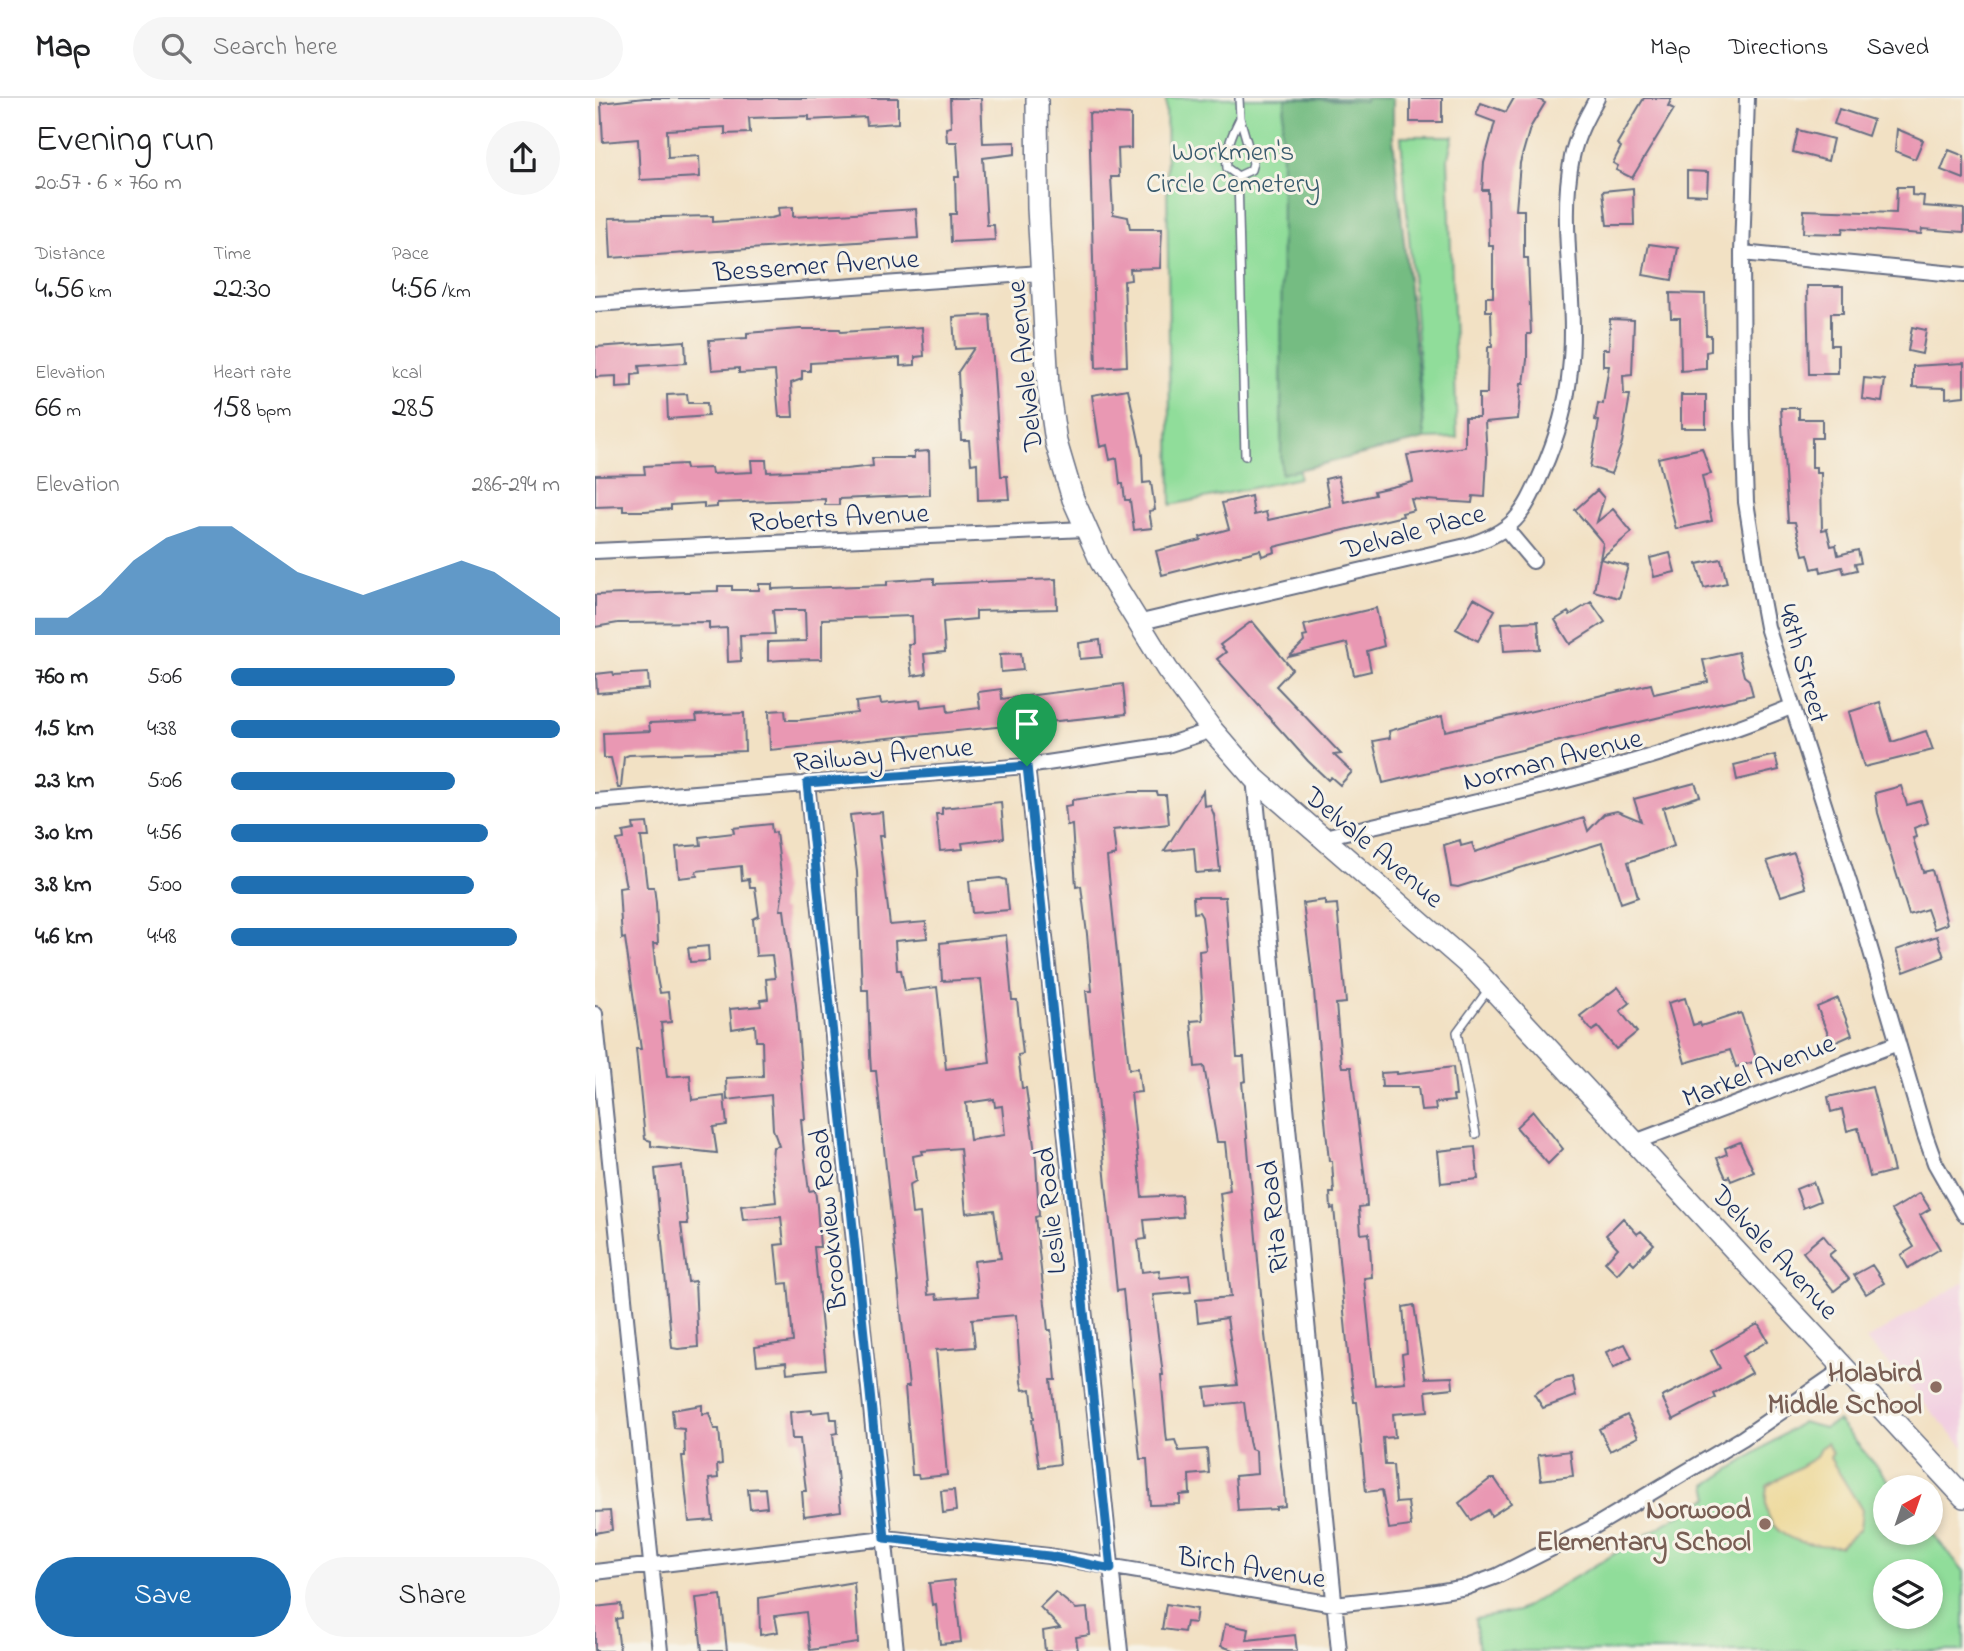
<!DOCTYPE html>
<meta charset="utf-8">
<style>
body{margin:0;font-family:"Indie Flower",sans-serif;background:#f6f6f6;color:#202124;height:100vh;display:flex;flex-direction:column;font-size:26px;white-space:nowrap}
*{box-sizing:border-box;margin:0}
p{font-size:23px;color:#757577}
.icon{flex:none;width:38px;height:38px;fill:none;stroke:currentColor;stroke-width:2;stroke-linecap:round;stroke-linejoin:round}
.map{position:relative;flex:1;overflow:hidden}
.side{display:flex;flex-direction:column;background:#fff;width:595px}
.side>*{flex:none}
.needle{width:46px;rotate:40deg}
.controls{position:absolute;left:1278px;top:1377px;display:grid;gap:14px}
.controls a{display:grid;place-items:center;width:70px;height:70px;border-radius:50%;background:#fff;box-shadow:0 4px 10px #0003;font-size:35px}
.pin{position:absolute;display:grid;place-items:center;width:60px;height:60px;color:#fff;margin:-72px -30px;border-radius:50% 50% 50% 0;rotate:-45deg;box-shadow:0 0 7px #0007}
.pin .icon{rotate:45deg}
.round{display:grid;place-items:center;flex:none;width:74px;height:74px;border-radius:37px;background:#f6f6f6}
.overview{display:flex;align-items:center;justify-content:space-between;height:119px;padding:0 35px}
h1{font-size:38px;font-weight:600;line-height:52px}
.stats{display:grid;grid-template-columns:repeat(3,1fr);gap:10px;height:119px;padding:7px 35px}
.stats div{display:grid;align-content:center}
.stats b{font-size:30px;font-weight:600}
.stats small{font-size:19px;font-weight:400}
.stats p{font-size:19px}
.chart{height:196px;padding:14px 35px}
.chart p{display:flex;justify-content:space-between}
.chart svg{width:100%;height:126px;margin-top:7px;fill:#1f6fb2;opacity:.7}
.button{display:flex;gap:14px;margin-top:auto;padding:14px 35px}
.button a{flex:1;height:80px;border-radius:42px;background:#1f6fb2;color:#fff;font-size:28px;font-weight:600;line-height:80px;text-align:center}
.button a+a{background:#f6f6f6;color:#202124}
ul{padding:0 35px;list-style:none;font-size:23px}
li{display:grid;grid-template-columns:112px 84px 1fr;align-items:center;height:52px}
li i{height:18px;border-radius:9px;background:#1f6fb2}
header{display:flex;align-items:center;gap:42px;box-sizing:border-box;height:98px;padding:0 35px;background:#fff;border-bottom:2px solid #e0e0e0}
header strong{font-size:33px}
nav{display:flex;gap:38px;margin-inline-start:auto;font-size:24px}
.search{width:490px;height:63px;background:#f6f6f6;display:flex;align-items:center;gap:18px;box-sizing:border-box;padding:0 24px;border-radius:38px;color:#757577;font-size:26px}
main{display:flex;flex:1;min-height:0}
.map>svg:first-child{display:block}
.built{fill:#f2cfe1}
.green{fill:#90dd9a;stroke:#56867c;stroke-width:2;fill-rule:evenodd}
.forest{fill:#74bc82;stroke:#487670;stroke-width:2}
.sand{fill:#eeda9e;stroke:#84847e;stroke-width:2}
.building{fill:#e998b3;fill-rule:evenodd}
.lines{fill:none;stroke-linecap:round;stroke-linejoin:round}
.lane-casing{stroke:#666d82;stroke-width:10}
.street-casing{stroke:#666d82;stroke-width:18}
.secondary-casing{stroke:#666d82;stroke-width:24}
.lane{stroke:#fff;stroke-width:7}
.street{stroke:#fff;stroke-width:14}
.secondary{stroke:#fff;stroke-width:21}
.route-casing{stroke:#fff;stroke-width:14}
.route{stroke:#1f6fb2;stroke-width:9}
.education-dot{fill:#8d6e63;stroke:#f7f3e8;stroke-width:2.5}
.labels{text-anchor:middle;stroke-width:6;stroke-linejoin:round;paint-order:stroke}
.park-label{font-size:28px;fill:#385a6d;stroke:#f7f3e8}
.street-label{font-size:28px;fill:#1b2f5e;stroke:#f7f3e8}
.education-label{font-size:28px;font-weight:bold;fill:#785e54;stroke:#f7f3e8;text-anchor:end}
</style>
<header>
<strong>Map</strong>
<div class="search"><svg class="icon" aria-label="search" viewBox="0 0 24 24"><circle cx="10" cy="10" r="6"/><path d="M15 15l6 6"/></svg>Search here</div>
<nav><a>Map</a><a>Directions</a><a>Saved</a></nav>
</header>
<main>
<section class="side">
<div class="overview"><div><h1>Evening run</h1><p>20:57 · 6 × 760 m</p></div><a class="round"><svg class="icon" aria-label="share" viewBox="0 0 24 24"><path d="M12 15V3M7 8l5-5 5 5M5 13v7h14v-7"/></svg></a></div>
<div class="stats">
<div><p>Distance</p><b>4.56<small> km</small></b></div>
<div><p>Time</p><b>22:30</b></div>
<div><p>Pace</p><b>4:56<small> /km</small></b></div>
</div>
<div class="stats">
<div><p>Elevation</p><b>66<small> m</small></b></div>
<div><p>Heart rate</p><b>158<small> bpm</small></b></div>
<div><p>kcal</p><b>285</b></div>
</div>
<div class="chart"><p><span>Elevation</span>286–294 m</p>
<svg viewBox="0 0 160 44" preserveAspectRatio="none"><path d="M0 44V38L10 38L20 30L30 18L40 10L50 6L60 6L70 14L80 22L90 26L100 30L110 26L120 22L130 18L140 22L150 30L160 38V44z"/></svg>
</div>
<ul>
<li><b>760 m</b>5:06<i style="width:68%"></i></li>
<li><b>1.5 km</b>4:38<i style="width:100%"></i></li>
<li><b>2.3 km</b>5:06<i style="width:68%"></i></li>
<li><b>3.0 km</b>4:56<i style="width:78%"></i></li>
<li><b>3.8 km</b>5:00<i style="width:74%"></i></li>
<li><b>4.6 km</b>4:48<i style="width:87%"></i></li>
</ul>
<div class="button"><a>Save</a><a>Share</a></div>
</section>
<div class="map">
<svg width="1369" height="1553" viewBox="0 0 1369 1553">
<rect width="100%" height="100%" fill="#f7f3e8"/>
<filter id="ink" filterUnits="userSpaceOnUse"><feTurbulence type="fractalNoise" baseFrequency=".0143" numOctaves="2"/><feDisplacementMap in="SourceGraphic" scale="14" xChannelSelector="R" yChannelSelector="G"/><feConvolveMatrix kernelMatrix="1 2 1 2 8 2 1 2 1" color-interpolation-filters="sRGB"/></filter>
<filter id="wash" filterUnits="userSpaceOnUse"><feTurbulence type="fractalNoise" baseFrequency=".00686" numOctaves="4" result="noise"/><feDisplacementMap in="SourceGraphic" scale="28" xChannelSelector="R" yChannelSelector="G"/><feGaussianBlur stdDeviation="1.57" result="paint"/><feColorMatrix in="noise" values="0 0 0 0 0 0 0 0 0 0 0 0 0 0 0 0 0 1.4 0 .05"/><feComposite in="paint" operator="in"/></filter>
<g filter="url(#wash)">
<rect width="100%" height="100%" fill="#f2e1c4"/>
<path class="built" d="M1369,1184v165l-98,-107z"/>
<path class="green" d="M571,0h221l-86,88 -2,292 -128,27z
M806,38h52l-5,22 9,280 -32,1z
M1243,1323l56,66 -9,1v45l45,-2 34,40v80h-485l-4,-32 43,-8 192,-114 -3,-12 95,-63 22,6zM1290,1474h45v45h-45z"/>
<path class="forest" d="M691,0l79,3 1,-3h27v40l32,301 -144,35 1,-349z"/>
<path class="sand" d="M1232,1345l5,11 -2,4 32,52 -2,19 -20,17c-42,0 -82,-10 -73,-60l49,-29 4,-9z"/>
<g id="blocks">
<path class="building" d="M50,0h253v25l-31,2 -1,-8 -57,3v-4l-60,2 1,15 -25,1v-7l-58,3 1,28 31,-2 1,21 -60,3 -2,-41 -35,3 -2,-39z
M355,0h31l2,45 32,-1v12l-32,4 4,67h7l1,15 -44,2 -1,-28h6l-1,-37h4l-2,-35h-10l-1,-14 5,-1z
M815,0h32v24h-32z
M919,0h22l9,5 -15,25 -10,35 -4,47h8v48h4l3,76h-4v26l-3,23h-3l-3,36 -33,3 2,35 -2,40 -12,-1 -1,7 -61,-4 3,11 -12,3 1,3 -129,31 1,5 -13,4 -2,-6 -98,25 -6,-24 45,-11 -1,-3 29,-8 -7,-26 29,-7 3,19 12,-3 2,8 23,-5 39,-9 -5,-27 13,-3 6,26 31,-7 -1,-4 39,-9 -6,-27 58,-8v-30h14v-23h8l1,-47h4l-1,-36h-5v-14h7v-51h-4l-1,-56h-6l2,-27 11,-41 -19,-7 5,-12 25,9z
M1049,0h28l-4,8 6,3 -42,69 -16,-8 2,-4 -5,-3 8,-16 -4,-3z
M1244,11l34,11 -5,16 -34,-12z
M494,15l42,2v33l-13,1 1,28h-8l2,37 15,3 2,12h32l-2,39 -30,1 1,11 -7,1 3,85 -31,2z
M1302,31l26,11 -8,19 -20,-8z
M1203,32l35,9 -5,22 -35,-9z
M1354,52l15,6v23l-23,-9z
M1092,73l21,1 -1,23 -20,-1z
M1302,89h15v8l12,1 -1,10 41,3v23l-42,-3 -1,5 -78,-6 -1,6 -39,-1 1,-23 92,3z
M1038,90l1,37h-27l-4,-34z
M198,109v10l123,-8 2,29 -307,20 -2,-40 104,-2v6l58,-4 8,-2 -1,-8z
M1054,146l29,4 -6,32 -29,-5z
M1212,188h36v27h-12v32h7v29h-29z
M1075,195l35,1 1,41h5v16l-5,1v17l-25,2 -1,-53h-9z
M395,217l11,161h6l2,23 -31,1 -1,-37 -6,1 -2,-24h-8l-3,-68 16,-24 -19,1 -2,-32z
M1015,221l24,1 -2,55 -9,1 1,19h6l-8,48 -11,31 -21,-7 9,-46 -4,-1 3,-17 5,1 6,-38h-6v-17h6z
M327,229l2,29 -9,1v8l-15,1v-8l-90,5v8h-8v8l-11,4 2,34h-14l-4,-46 -36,2v-5l-27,2 -3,-30 38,-2v-5l53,-4h40l1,3z
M1317,229l14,3 -4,24 -14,-3z
M90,243l1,22 -47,3 1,8 -8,1v12l-16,1v-12l-21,1v-30z
M1369,265v33l-18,2v-10l-33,-1v-21z
M1269,280l21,2 -3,22 -20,-3z
M533,291l14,66 1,28 8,-1 4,28 -6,1 3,17 -18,2 -4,-30h-5l-2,-16h-3l-3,-26 -7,2 -3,-15 -7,2 -8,-52z
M92,296l1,9h19l1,13 -40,3 -1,-24z
M1086,297h25v33h-25z
M1186,310h18v11h23v19h-10v29h4v6h5l1,57 5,-1 4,17 5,-1 2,10 20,-5 3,13 -6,1 2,6 -13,3 -2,-6 -21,5 -1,-5 -8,2 -4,-15 -5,1 -8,-33h-7z
M1107,350l9,26 -9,2 10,45 -36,8 -18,-71z
M334,353l1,44 -91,4v6h-14v-6l-108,4v4l-13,1v-5l-33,2v4l-26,2h-22v-5l-28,1v-32l50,-1 -1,-8 41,-2 1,5 25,-1 1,6 40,-2 -1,-12h15l1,12 79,-3 27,-3 -1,-8h42v-6z
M1002,392l7,8 -7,24 16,-13 19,23 -32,27 28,7 -9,32 -25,-7 9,-48 -28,-33z
M1075,455l5,19 -21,5 -4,-19z
M1126,461l6,24 -23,5 -7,-24z
M339,480v6l122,-5 1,30 -81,2v8l-33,3 2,30 -21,2 2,20 -14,2 -4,-32h5l-1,-28 -90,3v40l-40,1 -14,1v-19l38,-1 -1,-31h-32l2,24 -35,1 1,26 -13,1 -1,-34 -18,1v-7l-91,1 -23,4v-32l123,-4v-5h14v4h27v-6h13v5l115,-4v-4z
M879,500l21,12 -17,31 -22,-12z
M996,504l14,20 -35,22 -15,-24 13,-8 2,3z
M781,510l8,38 -17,5 4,20 -17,4 -7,-32 -58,14 15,-15 -1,-5 4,-1 -3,-11z
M657,523l40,48 -16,17 65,68 -7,1 18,17 -12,13 -9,-8 -3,3 -20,-19 -91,-102 9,-7 -6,-7z
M943,523l2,28 -36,2 -2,-28z
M505,542l2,17 -22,2 -1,-16z
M1143,554l6,24 5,4 4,15 -370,88 -10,-42 17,-3 -1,-7 53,-15 3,15 206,-47 3,10 54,-12 -5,-22z
M426,555l2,17 -22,2 -1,-18z
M18,574l1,3 34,-2 1,16 -52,4 -1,-19z
M528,586l3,30 -356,36 -1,-39 16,-1 1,10h14l57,-7 -1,-11 24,-3 1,5 39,-4 1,7 26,-3 1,8 32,-4 -2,-16 23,-3 1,10z
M1285,604l12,40 34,-11 7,19 -69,17 -15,-55z
M149,615l1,38 -116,4 -5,2 -3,31h-3l-7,-30h-7l-1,-25 47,-2 -1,-8 48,-2 -1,-6z
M1180,657l4,15 -42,10 -3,-15z
M1100,685l5,13 -37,12 11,38 -46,16 10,35 -17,6 -19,-60 -144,44 -7,-1 -7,-41 16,-5 1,6 11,-3 3,9 109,-34 4,13 16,-17 13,-3 24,10 -7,-22z
M1306,688l6,19 14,-4 7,22 -14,5 2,9 -3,1 10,34 9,-2 15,54 -13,5 -7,-20 -18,6 -31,-102 -3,-20z
M608,693l1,15 6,-1 4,10 6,56 -24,2 -2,-25 -30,3z
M535,694h27l1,3h8l3,29 -56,6 3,25 -9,2 22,212 9,-1 3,24 -10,1 11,104 39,-2 2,22 -39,3 2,19 -8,1 4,32 17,-2 1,8 29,-3 2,17 -38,3 10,80h-2l5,57 1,9 8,-1 4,11 28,-2 2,24 -20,2 1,19 -10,1v9l-30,1 -3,-46h-7l-17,-169 -6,1 -31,-300h6l-5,-57 -6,-48 -5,1 -4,-62 -5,1 -2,-20 7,-1v-5z
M406,704l3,36 -42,5 1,6 -23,2 -4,-37h6v-6z
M287,714l2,24h-5l11,89 36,-3 1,16 -32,3 2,29h4l4,21 32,-4 9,82 44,-6 -9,-84 -39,2 -2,-38 66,-8 6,65h5l6,54 -5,1 4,33h4l10,72 3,56 -4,1 13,113h3l2,16 3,34h-5l9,84 -21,3 -7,-48h2l-3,-30 -8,1 -2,-8 -5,-67 -44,4 3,28 -39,3 11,125 -28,3 -1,-3h-6l-7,-88h4l-5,-46 -28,-270h-5l-1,-16 -2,-65h-6l-5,-118 -7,-57zM399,1001l1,8 7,-1 3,29 -35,5 -4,-37zM365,1050l6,65 28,-3 7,48 -27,3 4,35 -41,3 -1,-5 -8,1 -8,-82 -8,1 -3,-29 7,-4 -3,-25 10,-2 -1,-3z
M52,725l2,14h-8l6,50h7l2,16 2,41h-5l3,29 4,20 8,-1 3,30 -10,1 6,54 23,-2 2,25 32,-4 3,29 -14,2 4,26 -66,-7v-5l-6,-2 -9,-90h5l-16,-111 -3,1 -3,-51 7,-1 -9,-47 7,-1 -1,-7 11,-2 -1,-6z
M176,726l1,9 4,-1 7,59 -3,19h4l12,95 9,114h-4l3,33 5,39 6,-1 2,16 3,41h-6l12,122 -39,4 -1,-11 -29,3 -2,-18 38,-5 -5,-59 -9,1 -4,-39 9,-1 -3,-27 -38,3 -2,-14 35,-4 -4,-43 1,-12 6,-1 -6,-17 -2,-34 -44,5 -1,-22 37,-2 -1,-35h-6l-1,-16 -23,4 -2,-20 31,-3 -1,-6 8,-1 -2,-20 9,-1 -3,-23 -16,1 -3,-37 6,-3 -4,-29h-5l-1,-8 -7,1 -1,-14 -45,5 1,5 -18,2 -3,-31 25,-2 -1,-8 34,-4 -1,-5z
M1199,755l12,35 -25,8 -14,-35z
M405,780l6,2 3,30 -37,3 -3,-32z
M598,799h32l12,160h7l2,24 -4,1 22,245 20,163 1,16 -9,1v2l-38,2 -3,-35 22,-2 -1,-23 -5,-2 -2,-8 -5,-39 -37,4 -2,-18 32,-3 -10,-67 -29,4 -2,-22 35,-3 -11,-104 10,-2 -5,-49h-8l-13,-76 -9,1 -4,-46 12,-1 -4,-69 7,-1 -4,-33 -3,-5 -5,1z
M730,802v5l12,-1 9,99 -10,1 5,58 1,5h9l14,113 2,26 -8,1 2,27 8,-1 3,44 -8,1 11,107 30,-3 -3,-28 5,-1 -4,-46 11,-2 11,73 27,-1 1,11 -27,3 2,20 -35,3 2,23 -12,1 2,27h8l3,38 12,-1 3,24 -22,3 -7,-39 -16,2 -9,-90h-3l-5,-39 -15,-155 -3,1 -1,-16h4l-2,-32h-3l-4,-41 -11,-129 -11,-88z
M1342,838l7,21 -40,15 -8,-22z
M113,848l1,15 -19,1 -2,-14z
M1023,889l12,16 -10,8 17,21 -21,17 -18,-22 -6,4 -12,-15z
M1090,900l8,27 7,-2 1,3 40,-13 16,48 -21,6 -6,-17 -45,13 -17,-60z
M1243,900l14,37 -20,9 -15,-37z
M858,969l3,29h-3l1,5 -19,2 1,7 -15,1 -3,-24h-36l-1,-14 16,-1v2z
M1277,989l22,84 -24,6 -12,-49 -11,3 -5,-22 -11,3 -3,-15z
M938,1013l30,38 -15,15 -32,-37z
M1145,1044l14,30 -23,9 -2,-5 -3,2 -9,-20 10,-4 -2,-6z
M880,1049l3,32 -37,4 -3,-32z
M87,1068l6,58h-7l7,58 7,-1 3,66 -20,2 -6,-1 -17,-179z
M1218,1084l7,19 -17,7 -7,-19z
M1325,1095l10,16 -10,6 20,34 -32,19 -7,-13 13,-8 -22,-37z
M1028,1120l14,16 4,-3 13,13 -20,20 -4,-4 -13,14 -12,-12 13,-14 -12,-13z
M1228,1137l12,15 -6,5 20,24 -15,12 -31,-39z
M1277,1167l12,18 -18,11 -12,-19z
M1163,1226l10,17 -26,15 10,17 -38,21 2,4 -43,22 -11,-23 58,-29 -9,-17z
M1030,1246l7,14 -19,10 -7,-16z
M977,1279l4,19 -33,12 -9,-14 22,-13z
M107,1307v9l7,-1 5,16h5l3,35 -5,1 1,13 -9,1 4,41 -24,2 -7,-66h3l-1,-27 -10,-1 -2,-18z
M217,1312v3l18,-2 1,8h6l1,14 -5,1 8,77 -37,5 -2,-25h4l-6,-52h-8l-2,-27z
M1032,1317l11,22 -28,14 -11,-22z
M975,1353l3,25 -32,4 -3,-25z
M895,1381h5l16,24 -20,13 -3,-6 -17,10 -12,-17z
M170,1390l2,19 -17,2 -2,-20z
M359,1392l2,21 -13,2 -2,-22z
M15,1413l2,19 -17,3v-21z
M359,1482l7,62 -21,2 -4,-40 -4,1 -3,-22z
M259,1484l4,61 -48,7 -4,-38 -31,4 3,16 -18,3 -1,-37z
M460,1494l21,17 11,-1 3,27 -14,2 2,14h-33l-2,-20 17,-3 -20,-21z
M126,1497l6,56h-25l-6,-53z
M26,1506l1,14 -6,1 4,32h-25v-44z
M571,1506l31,5 -2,14 -9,-1 -2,10 -22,-3z
M630,1526l24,5 -2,11 48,-5 2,16h-61l-15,-5z"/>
</g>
</g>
<g filter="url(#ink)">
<use href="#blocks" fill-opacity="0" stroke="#666d82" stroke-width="2"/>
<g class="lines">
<g class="lane-casing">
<path id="lane" d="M644,0l1,20 13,45 -2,7 -13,6 -11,-8c-2,-18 5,-34 13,-50
M643,78l7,280
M881,1036l-19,-102 31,-42"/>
</g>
<g class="street-casing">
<path id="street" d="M1152,0l-5,155 1,167 3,82 13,82 8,43 100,311 58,197 10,28 29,51
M1147,155l222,22
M0,206l446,-31
M912,432l26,31
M0,453l490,-22
M542,525l329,-77c48,-15 57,-30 76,-74 14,-32 25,-67 28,-102 8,-71 -12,-143 2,-213 4,-21 15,-41 25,-59
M432,668l93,885
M659,680l85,873
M212,685l89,868
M0,703l432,-35 140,-21 45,-15
M724,740c160,-36 320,-69 472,-131
M0,916l65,637
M1040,1044l263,-99
M0,1474l290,-34 164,18 285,48 84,-9 49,-8 30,-11 93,-47 153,-91 103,-71"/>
</g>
<g class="secondary-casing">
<path id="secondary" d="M442,0l1,110 10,178 8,56 17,57 28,63 66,107 45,61 42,48 222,193 488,526"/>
</g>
<use href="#lane" class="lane"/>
<use href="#street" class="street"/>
<use href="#secondary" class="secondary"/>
</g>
</g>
<g class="lines" filter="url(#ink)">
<g class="route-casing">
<path id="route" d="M432,668l84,803 -62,-13 -164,-18 -78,-755z"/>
</g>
<use href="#route" class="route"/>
</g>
<g class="education-dot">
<circle cx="1341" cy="1289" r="7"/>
<circle cx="1170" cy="1426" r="7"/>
</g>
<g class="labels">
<g class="park-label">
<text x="638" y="62">Workmen's<tspan x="638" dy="32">Circle Cemetery</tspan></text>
</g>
<g class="street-label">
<text transform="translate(221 166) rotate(-4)" y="10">Bessemer Avenue</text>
<text transform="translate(428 268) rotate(-96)" y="10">Delvale Avenue</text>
<text transform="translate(244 418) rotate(-3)" y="10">Roberts Avenue</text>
<text transform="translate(818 432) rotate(-15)" y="10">Delvale Place</text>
<text transform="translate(1210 565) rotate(74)" y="10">48th Street</text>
<text transform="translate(288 655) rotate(-5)" y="10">Railway Avenue</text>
<text transform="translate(957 660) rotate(-14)" y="10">Norman Avenue</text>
<text transform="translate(780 748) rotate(40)" y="10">Delvale Avenue</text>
<text transform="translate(1163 971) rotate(-21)" y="10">Markel Avenue</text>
<text transform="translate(454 1113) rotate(-96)" y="10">Leslie Road</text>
<text transform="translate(677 1119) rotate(-96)" y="10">Rita Road</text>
<text transform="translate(232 1122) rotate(-96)" y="10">Brookview Road</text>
<text transform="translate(1181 1153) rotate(47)" y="10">Delvale Avenue</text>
<text transform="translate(657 1468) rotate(9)" y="10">Birch Avenue</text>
</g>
<g class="education-label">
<text x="1327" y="1283">Holabird<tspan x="1327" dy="32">Middle School</tspan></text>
<text x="1156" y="1420">Norwood<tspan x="1156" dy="32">Elementary School</tspan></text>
</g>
</g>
</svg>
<div class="controls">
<a><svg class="needle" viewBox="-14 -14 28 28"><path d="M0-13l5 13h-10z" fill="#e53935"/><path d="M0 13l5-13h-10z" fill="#757577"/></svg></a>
<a><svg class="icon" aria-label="layers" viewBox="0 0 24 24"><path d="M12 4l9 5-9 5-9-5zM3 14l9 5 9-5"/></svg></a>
</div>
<div class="pin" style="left:432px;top:668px;background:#1e9e55"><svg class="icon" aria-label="arrive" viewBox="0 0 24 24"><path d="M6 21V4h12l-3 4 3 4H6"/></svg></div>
</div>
</main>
